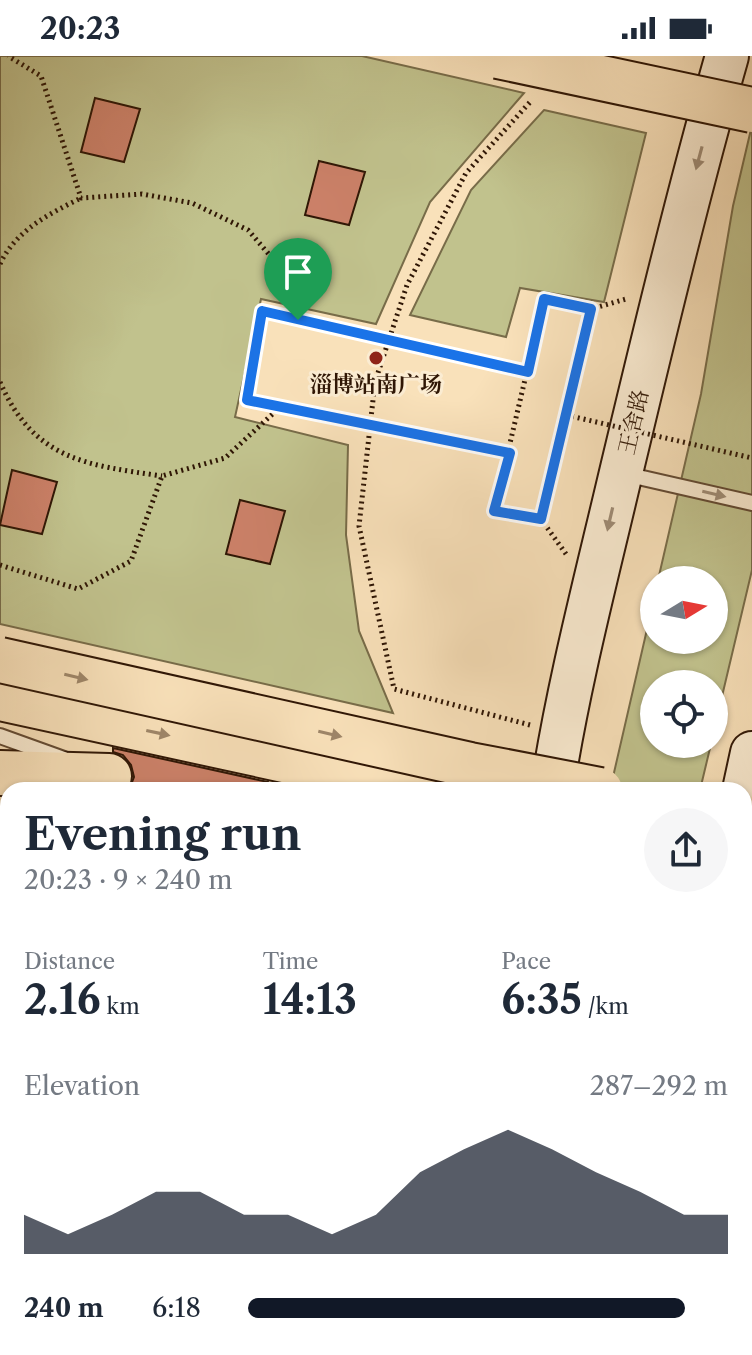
<!DOCTYPE html>
<meta charset="utf-8">
<style>
body{margin:0;font-family:"Libre Caslon Text","Noto Serif SC",serif;background:#f6f6f7;color:#1f2937;height:100vh;display:flex;flex-direction:column;font-size:30px;white-space:nowrap}
*{box-sizing:border-box;margin:0}
p{font-size:26px;color:#747a83}
.icon{flex:none;width:44px;height:44px;fill:none;stroke:currentColor;stroke-width:2;stroke-linecap:round;stroke-linejoin:round}
.map{position:relative;flex:1;overflow:hidden}
.panel{position:absolute;left:0px;top:726px;width:752px;height:574px;display:flex;flex-direction:column;background:#fff;border-radius:24px 24px 0 0;box-shadow:0 2px 6px #0004}
.panel>*{flex:none}
.needle{width:52px;rotate:80deg}
.fabs{position:absolute;left:640px;top:510px;display:grid;gap:16px}
.fabs a{display:grid;place-items:center;width:88px;height:88px;border-radius:50%;background:#fff;box-shadow:0 2px 6px #0004;font-size:40px}
.pin{position:absolute;display:grid;place-items:center;width:68px;height:68px;color:#fff;margin:-82px -34px;border-radius:50% 50% 50% 0;rotate:-45deg;box-shadow:0 0 8px #0007}
.pin .icon{rotate:45deg}
.round{display:grid;place-items:center;flex:none;width:84px;height:84px;border-radius:42px;background:#f6f6f7}
.headline{display:flex;align-items:center;justify-content:space-between;height:136px;padding:0 24px}
h1{font-size:44px;font-weight:700;line-height:60px}
.figures{display:grid;grid-template-columns:repeat(3,1fr);gap:12px;height:136px;padding:8px 24px}
.figures div{display:grid;align-content:center}
.figures b{font-size:40px;font-weight:700}
.figures small{font-size:22px;font-weight:400}
.figures p{font-size:22px}
.chart{height:224px;padding:16px 24px}
.chart p{display:flex;justify-content:space-between}
.chart svg{width:100%;height:144px;margin-top:8px;fill:#111827;opacity:.7}
ul{padding:0 24px;list-style:none;font-size:26px}
li{display:grid;grid-template-columns:128px 96px 1fr;align-items:center;height:60px}
li i{height:20px;border-radius:10px;background:#111827}
.status{display:flex;justify-content:space-between;align-items:center;height:56px;padding:0 40px;background:#fff;direction:ltr}
.status svg{height:22px;fill:currentColor}
.map>svg:first-child{display:block}
.green{fill:#c1c28d;stroke:#786c49;stroke-width:2}
.building{fill:#cc8169;stroke:#2f1605;stroke-width:2}
.lines{fill:none;stroke-linecap:round;stroke-linejoin:round}
.lane-casing{stroke:#624932;stroke-width:18}
.secondary-casing{stroke:#2f1605;stroke-width:46}
.primary-casing{stroke:#2f1605;stroke-width:48}
.highway-casing{stroke:#2f1605;stroke-width:48}
.path{stroke:#2f1605;stroke-width:5;stroke-dasharray:2 4;stroke-linecap:butt}
.lane{stroke:#fbecd2;stroke-width:14}
.secondary{stroke:#fbecd2;stroke-width:42}
.primary{stroke:#f9e1ba;stroke-width:44}
.highway{stroke:#f9e1ba;stroke-width:44}
.primary-bridge-casing{stroke:#2f1605;stroke-width:48;stroke-linecap:butt}
.highway-bridge-casing{stroke:#2f1605;stroke-width:48;stroke-linecap:butt}
.path-bridge{stroke:#2f1605;stroke-width:5;stroke-dasharray:2 4;stroke-linecap:butt}
.primary-bridge{stroke:#f9e1ba;stroke-width:44}
.highway-bridge{stroke:#f9e1ba;stroke-width:44}
.oneway{fill:#9f8c76}
.oneway2{fill:#9e8669}
.route-casing{stroke:#fff;stroke-width:16}
.route{stroke:#1a73e8;stroke-width:10}
.poi-dot{fill:#8f2418;stroke:#fbecd2;stroke-width:3}
.labels{text-anchor:middle;stroke-width:6;stroke-linejoin:round;paint-order:stroke}
.poi-label{font-size:22px;font-weight:bold;fill:#2f1605;stroke:#fbecd2}
.street-label{font-size:22px;fill:#2f1605;stroke:#fbecd2}
</style>
<div class="status"><b>20:23</b><svg viewBox="0 0 49 12"><path d="M0 12V9h3v3zM5 12V6h3v6zM10 12V3h3v9zM15 12V0h3v12zM26 1h20v11H26zM47 4h2v5h-2z"/></svg></div>
<div class="map">
<svg width="752" height="1299" viewBox="0 0 752 1299">
<rect width="100%" height="100%" fill="#f9e1ba"/>
<filter id="stains"><feTurbulence type="fractalNoise" baseFrequency=".0025" numOctaves="4"/><feColorMatrix values="0 0 0 0 .2 0 0 0 0 .09 0 0 0 0 .02 0 0 0 .5 -.17"/></filter>
<radialGradient id="worn" r=".72"><stop offset=".6" stop-color="#630" stop-opacity="0"/><stop offset="1" stop-color="#630" stop-opacity=".3"/></radialGradient>
<path class="green" d="M0,0h362l162,37 -94,109 -54,122 -115,-25 -26,118 113,28 -2,90 13,96 34,82 -393,-89z
M544,54l102,23 -42,169 -84,-14 -14,49 -96,-22 61,-125z
M752,69v445l-38,160v-46h-60v60h57l-11,46h-90l44,-191v41h60v-60h-56l43,-186 32,-188z"/>
<path class="building" d="M95,42l45,11 -16,53 -43,-10z
M319,105l46,11 -16,53 -44,-10z
M12,414l45,12 -15,52 -42,-9z
M240,444l45,11 -15,53 -44,-10z
M113,692l155,34 -1,8h-138l5,-13 -3,-12 -8,-10 -10,-3z"/>
<g class="lines">
<g class="lane-casing">
<path id="lane" d="M625,418l127,29
M0,680l64,23
M487,1299l1,-7"/>
</g>
<g class="secondary-casing">
<path id="secondary" d="M552,734c16,-104 43,-207 67,-309 34,-142 68,-284 108,-425
M744,734l8,-37
M744,817l8,-2
M420,1299l2,-7
M509,1299l1,-7
M600,1299l2,-7"/>
</g>
<g class="primary-casing">
<path id="primary" d="M744,870l8,2"/>
</g>
<g class="highway-casing">
<path id="highway" d="M0,642l422,92
M0,717l109,3
M744,762l8,1"/>
</g>
<path class="path" d="M0,208c16,-34 49,-50 81,-66
M298,264l230,52
M0,326c34,78 86,83 162,94
M279,352l230,45
M541,463l50,-210
M566,498l-25,-35 -47,-8 50,-212 47,10 35,-10
M0,509l78,24 53,-28 31,-85 63,-18 54,-50 -32,-8 15,-89 36,9 -12,-46 -38,-44 -56,-27 -50,-9 -61,4 -40,-122 -33,-20
M530,669l-136,-36 -35,-163 16,-144 32,-97 59,-112 65,-72"/>
<use href="#lane" class="lane"/>
<use href="#secondary" class="secondary"/>
<use href="#primary" class="primary"/>
<use href="#highway" class="highway"/>
<g class="primary-bridge-casing">
<path id="primary-bridge" d="M0,604l470,105 130,25"/>
</g>
<g class="highway-bridge-casing">
<path id="highway-bridge" d="M498,0l254,54"/>
</g>
<path class="path-bridge" d="M566,359l186,43"/>
<use href="#primary-bridge" class="primary-bridge"/>
<use href="#highway-bridge" class="highway-bridge"/>
</g>
<defs><path id="oneway-solid" d="M-6-.8H1V-3.2L6.5 0L1 3.2V.8H-6Z" transform="scale(2)"/></defs>
<g class="oneway">
<use href="#oneway-solid" transform="translate(699 102) rotate(105)"/>
<use href="#oneway-solid" transform="translate(714 438) rotate(13)"/>
<use href="#oneway-solid" transform="translate(610 463) rotate(103)"/>
</g>
<g class="oneway2">
<use href="#oneway-solid" transform="translate(76 621) rotate(13)"/>
<use href="#oneway-solid" transform="translate(158 677) rotate(12)"/>
<use href="#oneway-solid" transform="translate(330 678) rotate(13)"/>
</g>
<g class="lines">
<g class="route-casing">
<path id="route" d="M544,243l47,10 -50,210 -47,-8 16,-58 -263,-53 15,-89 266,61z"/>
</g>
<use href="#route" class="route"/>
</g>
<circle class="poi-dot" cx="376" cy="302" r="8"/>
<g class="labels">
<g class="poi-label">
<text x="376" y="336">淄博站南广场</text>
</g>
<g class="street-label">
<text transform="translate(633 366) rotate(-77)" y="8">王舍路</text>
</g>
</g>
<rect width="100%" height="100%" filter="url(#stains)"/>
<rect width="100%" height="100%" fill="url(#worn)"/>
</svg>
<div class="fabs">
<a><svg class="needle" viewBox="-14 -14 28 28"><path d="M0-13l5 13h-10z" fill="#e53935"/><path d="M0 13l5-13h-10z" fill="#747a83"/></svg></a>
<a><svg class="icon" aria-label="locate" viewBox="0 0 24 24"><circle cx="12" cy="12" r="6"/><path d="M12 2v4M12 18v4M2 12h4M18 12h4"/></svg></a>
</div>
<div class="pin" style="left:298px;top:264px;background:#1e9e55"><svg class="icon" aria-label="arrive" viewBox="0 0 24 24"><path d="M6 21V4h12l-3 4 3 4H6"/></svg></div>
<section class="panel">
<div class="headline"><div><h1>Evening run</h1><p>20:23 · 9 × 240 m</p></div><a class="round"><svg class="icon" aria-label="share" viewBox="0 0 24 24"><path d="M12 15V3M7 8l5-5 5 5M5 13v7h14v-7"/></svg></a></div>
<div class="figures">
<div><p>Distance</p><b>2.16<small> km</small></b></div>
<div><p>Time</p><b>14:13</b></div>
<div><p>Pace</p><b>6:35<small> /km</small></b></div>
</div>
<div class="chart"><p><span>Elevation</span>287–292 m</p>
<svg viewBox="0 0 160 44" preserveAspectRatio="none"><path d="M0 44V32L10 38L20 32L30 25L40 25L50 32L60 32L70 38L80 32L90 19L100 12L110 6L120 12L130 19L140 25L150 32L160 32V44z"/></svg>
</div>
<ul>
<li><b>240 m</b>6:18<i style="width:91%"></i></li>
</ul>
</section>
</div>
